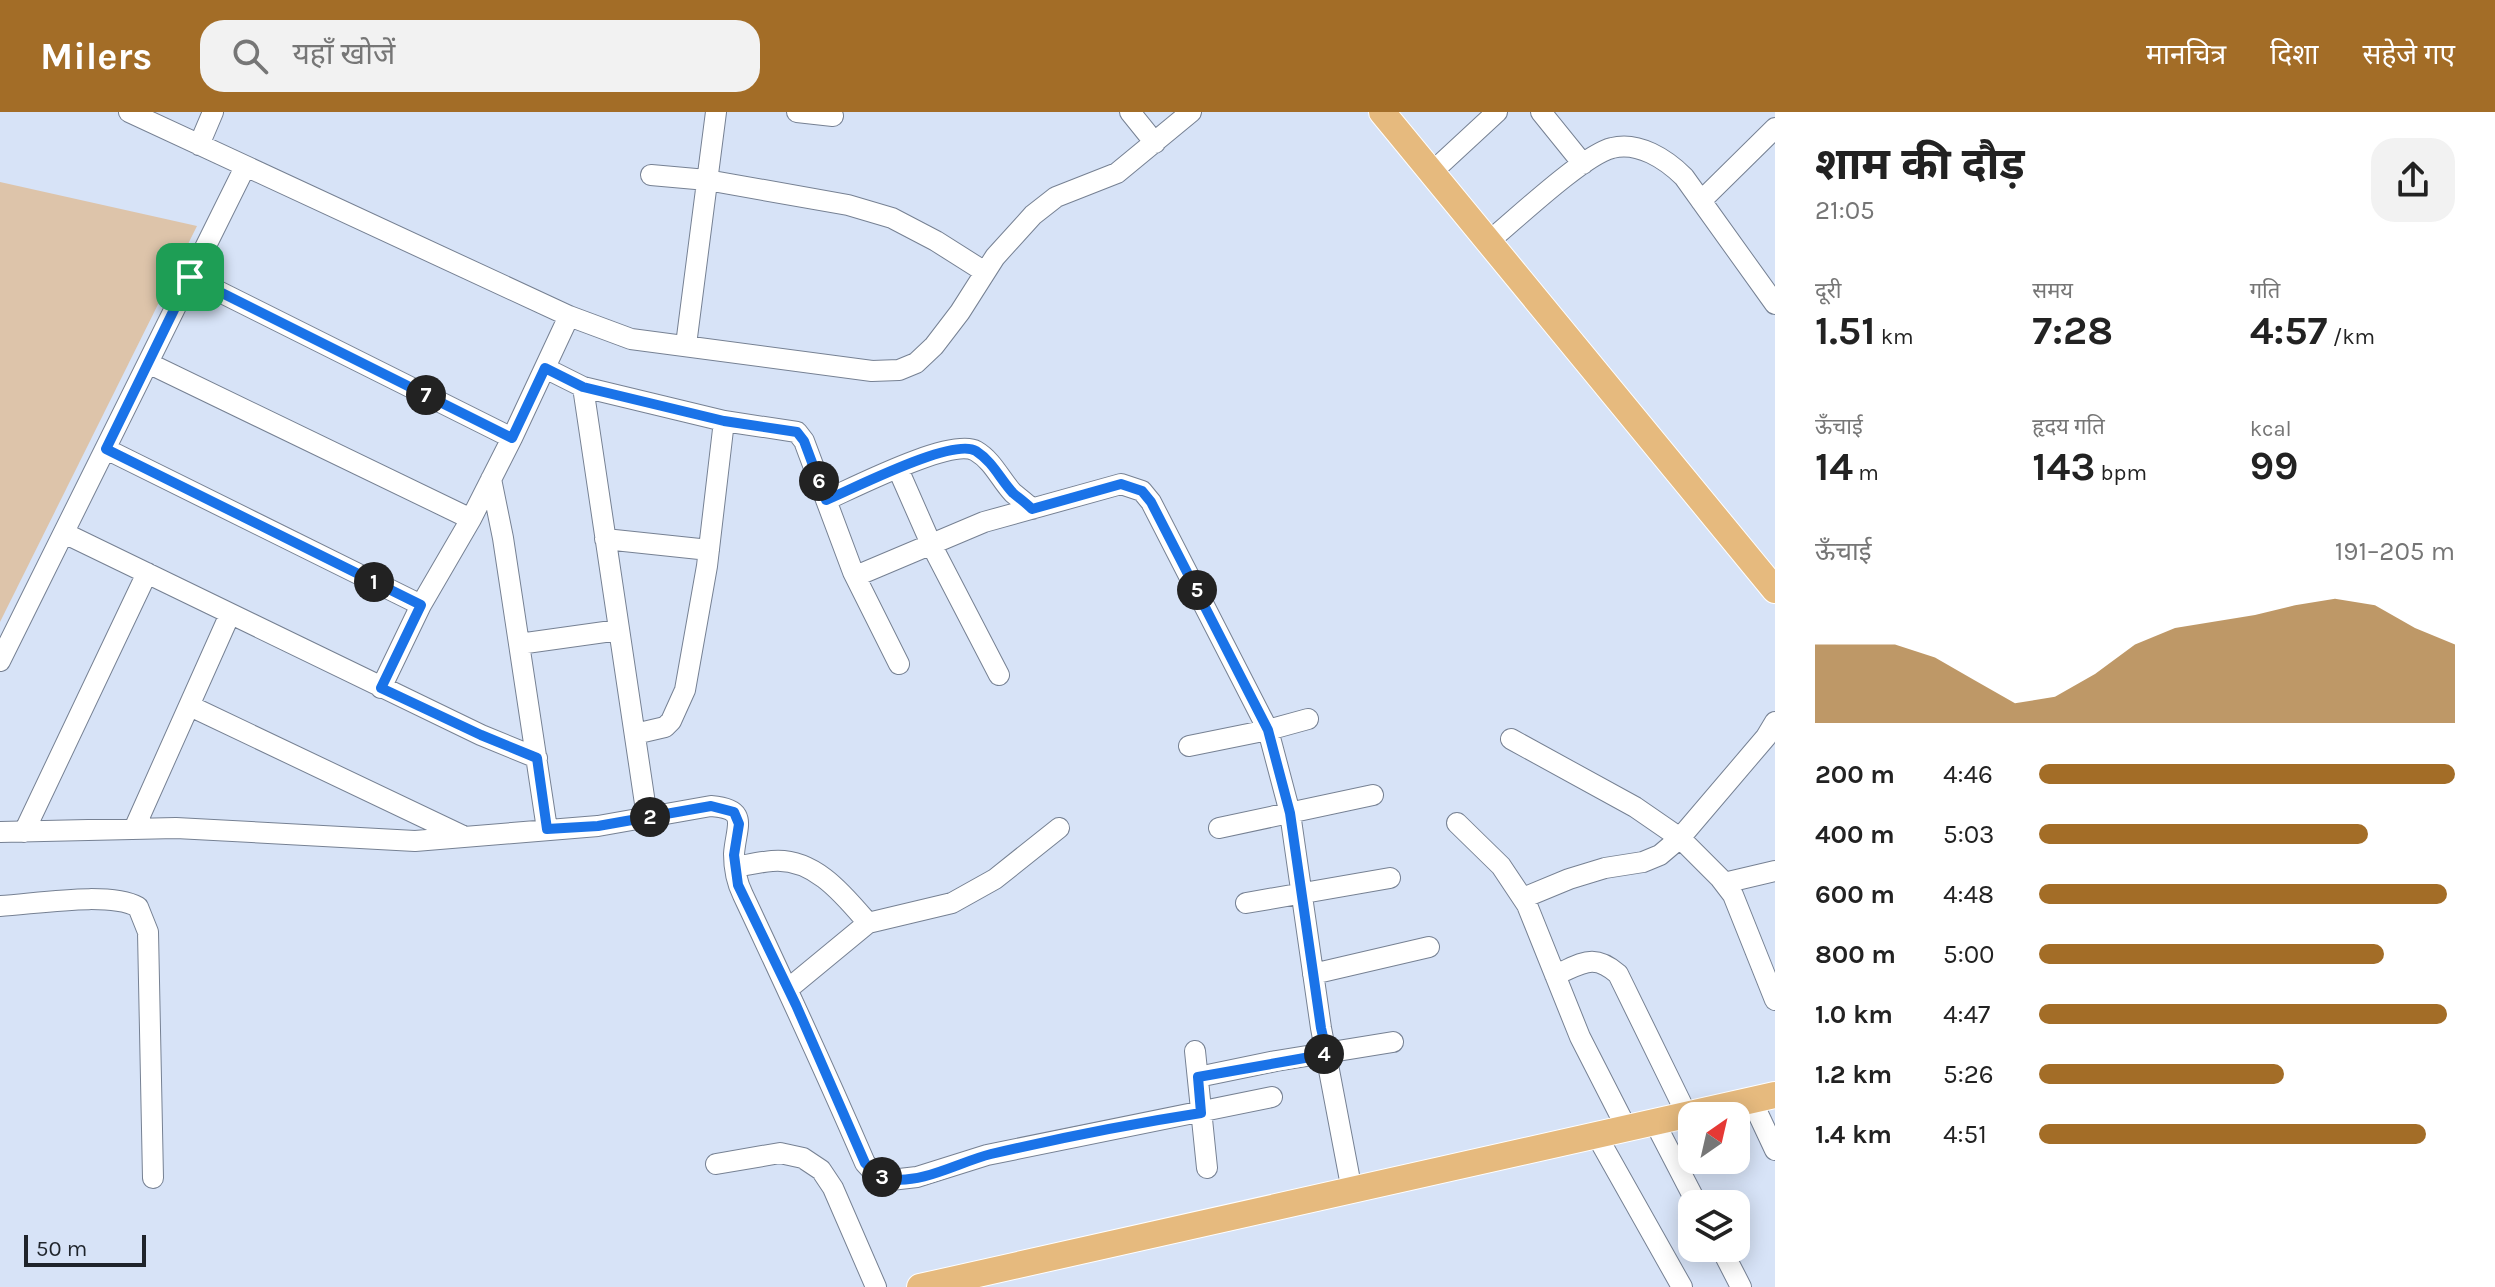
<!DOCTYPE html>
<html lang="hi">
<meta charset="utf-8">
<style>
body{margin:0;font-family:Karla,"Noto Sans Devanagari",sans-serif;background:#f2f2f2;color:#222;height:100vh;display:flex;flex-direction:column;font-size:30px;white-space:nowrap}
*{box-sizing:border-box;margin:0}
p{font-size:26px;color:#767676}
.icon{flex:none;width:44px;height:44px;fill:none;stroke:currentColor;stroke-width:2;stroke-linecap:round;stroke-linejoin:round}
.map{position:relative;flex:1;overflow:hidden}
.side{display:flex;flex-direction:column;background:#fff;width:720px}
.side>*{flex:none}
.needle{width:52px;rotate:34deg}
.buttons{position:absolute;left:1678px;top:990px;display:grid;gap:16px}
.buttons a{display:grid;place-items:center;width:72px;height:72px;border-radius:16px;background:#fff;box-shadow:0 4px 20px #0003;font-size:40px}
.scale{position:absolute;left:24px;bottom:20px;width:122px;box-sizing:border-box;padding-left:8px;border:4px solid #1f242b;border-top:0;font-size:22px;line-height:28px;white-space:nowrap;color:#1f242b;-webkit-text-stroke:6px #d7e3f7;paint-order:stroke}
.pin{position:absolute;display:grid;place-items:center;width:68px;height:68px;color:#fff;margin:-34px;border-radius:16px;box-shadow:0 4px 12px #0006}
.km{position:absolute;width:40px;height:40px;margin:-20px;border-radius:50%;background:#222;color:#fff;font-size:22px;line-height:40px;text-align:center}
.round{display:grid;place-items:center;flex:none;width:84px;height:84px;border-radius:24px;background:#f2f2f2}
.overview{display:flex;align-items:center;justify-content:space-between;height:136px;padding:0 40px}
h1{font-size:44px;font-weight:700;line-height:60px}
.stats{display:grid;grid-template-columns:repeat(3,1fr);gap:12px;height:136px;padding:8px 40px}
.stats div{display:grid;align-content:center}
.stats b{font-size:40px;font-weight:700}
.stats small{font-size:22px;font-weight:400}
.stats p{font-size:22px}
.chart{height:224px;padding:16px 40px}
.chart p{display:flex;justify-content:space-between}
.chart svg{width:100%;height:144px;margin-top:8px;fill:#a36d27;opacity:.7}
ul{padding:0 40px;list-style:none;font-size:26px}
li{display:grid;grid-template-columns:128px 96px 1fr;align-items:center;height:60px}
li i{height:20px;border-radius:10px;background:#a36d27}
header{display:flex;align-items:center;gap:48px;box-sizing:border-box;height:112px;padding:0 40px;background:#a36d27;color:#fff}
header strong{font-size:38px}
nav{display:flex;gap:44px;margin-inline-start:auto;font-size:28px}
.search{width:560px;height:72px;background:#f2f2f2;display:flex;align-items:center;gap:20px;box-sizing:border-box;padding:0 28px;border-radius:24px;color:#767676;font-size:30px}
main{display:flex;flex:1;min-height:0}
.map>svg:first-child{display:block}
.green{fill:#ddc4aa}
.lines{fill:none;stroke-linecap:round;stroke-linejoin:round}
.minor-casing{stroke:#768193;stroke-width:22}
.major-casing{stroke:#fff;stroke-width:28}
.minor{stroke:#fff;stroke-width:20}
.major{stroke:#e6ba7e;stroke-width:26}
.route-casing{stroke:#fff;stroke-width:16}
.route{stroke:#1a73e8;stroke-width:10}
</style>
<header>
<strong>Milers</strong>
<div class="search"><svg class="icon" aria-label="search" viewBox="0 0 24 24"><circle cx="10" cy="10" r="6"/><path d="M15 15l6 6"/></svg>यहाँ खोजें</div>
<nav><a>मानचित्र</a><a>दिशा</a><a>सहेजे गए</a></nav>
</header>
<main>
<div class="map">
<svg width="1775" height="1175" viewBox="0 0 1775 1175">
<rect width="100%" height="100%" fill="#d7e3f7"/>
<path class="green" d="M0,70l197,44 -197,396z"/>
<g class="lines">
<g class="minor-casing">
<path id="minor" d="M129,0l440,204 62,23 241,32 27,-1 17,-7 18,-17 26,-34 35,-55 38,-42 23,-18 61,-24 74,-61
M797,0l36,4
M1130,0l25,31
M1541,0l42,52
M199,33l14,-33
M1431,61l66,-61
M651,63l56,5 141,25 44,13 44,23 49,31
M1701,89l74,-73
M1488,130c26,-21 95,-87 124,-94 26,-7 54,11 72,29l91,127
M190,165l322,161
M686,233l30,-233
M148,251l323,156
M545,256l38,19 141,34 73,11 7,9 49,131 46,92
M583,275l64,430
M106,337l315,156
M898,357l33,75 68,131
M491,367l12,59 44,291
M826,388c27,-12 126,-63 150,-49 17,10 24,28 37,42 6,5 13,10 19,16
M64,421l417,202 56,23
M605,427l104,11
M856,464l128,-54 137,-38 21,7 9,11 117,228 22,83 31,215 31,163
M519,532l100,-14
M0,549l245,-494
M381,576l40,-83 50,-86 41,-81 57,-122
M190,594l271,129
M635,622l30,-7 6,-6 14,-31 22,-124 17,-145
M1511,627l124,68 45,31 40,40 13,17 42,105
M1189,634l79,-16 40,-11
M1457,711l44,43 26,39 53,132 47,92
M1219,716l154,-33
M134,717l96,-215
M0,720l176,-4 239,13 183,-15 113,-20c39,3 25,20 23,48 0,14 3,29 9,41 42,89 83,178 122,268l11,12 15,5 26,-3 70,-22 285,-58
M24,720l123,-259
M735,755c12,-2 25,-5 37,-6 42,-4 72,34 96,62
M1724,771l51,-12
M1523,786l46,-19 36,-11 38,-6 17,-7 20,-17 86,-101 9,-15
M1246,791l144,-25
M0,794c36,-2 108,-15 138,1l10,25 5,246
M1313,862l116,-27
M1555,863c27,-11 38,-23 63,-1l69,141
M788,877l80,-66 84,-20 43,-24 64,-51
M1195,939l12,117
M1198,965l78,-16 117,-19
M1752,989l23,49
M1655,1011l42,81
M1597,1024l85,151
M716,1052l64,-11 23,5 18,12 12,18 43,99
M1721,1136l20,39"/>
</g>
<g class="major-casing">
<path id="major" d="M1382,0l393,478
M920,1175l855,-192"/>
</g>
<use href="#minor" class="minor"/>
<use href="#major" class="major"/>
</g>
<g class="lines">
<g class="route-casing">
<path id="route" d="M190,165l322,161 33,-70 38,19 141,34 73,11 7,9 22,59c27,-11 127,-63 150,-49 17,11 24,28 37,42 6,5 13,10 19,16l89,-25 21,7 9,11 117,228 22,83 31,215 6,26 -129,23 3,36c-71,11 -141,25 -210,41 -32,8 -68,30 -101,25 -12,-1 -17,-8 -25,-16l-69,-158 -58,-120 -4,-30 5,-31 -5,-12 -23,-6 -113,20 -51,3 -10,-71 -56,-23 -100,-47 40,-83 -315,-156z"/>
</g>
<use href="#route" class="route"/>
</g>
</svg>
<div class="buttons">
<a><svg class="needle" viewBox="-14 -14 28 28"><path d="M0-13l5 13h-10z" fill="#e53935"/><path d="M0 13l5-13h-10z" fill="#767676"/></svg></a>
<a><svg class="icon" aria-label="layers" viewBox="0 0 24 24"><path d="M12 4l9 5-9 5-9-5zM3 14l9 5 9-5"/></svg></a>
</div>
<div class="scale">50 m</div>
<div class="pin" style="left:190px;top:165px;background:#1e9e55"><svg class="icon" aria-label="arrive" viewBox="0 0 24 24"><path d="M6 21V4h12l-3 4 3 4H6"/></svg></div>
<b class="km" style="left:374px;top:470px">1</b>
<b class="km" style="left:650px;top:705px">2</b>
<b class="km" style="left:882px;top:1065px">3</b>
<b class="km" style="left:1324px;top:942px">4</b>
<b class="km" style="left:1197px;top:478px">5</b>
<b class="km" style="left:819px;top:369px">6</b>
<b class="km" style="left:426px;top:283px">7</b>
</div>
<section class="side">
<div class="overview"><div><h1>शाम की दौड़</h1><p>21:05</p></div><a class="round"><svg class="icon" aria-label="share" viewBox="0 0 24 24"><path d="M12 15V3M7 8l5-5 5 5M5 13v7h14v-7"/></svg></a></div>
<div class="stats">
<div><p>दूरी</p><b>1.51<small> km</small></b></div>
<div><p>समय</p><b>7:28</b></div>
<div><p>गति</p><b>4:57<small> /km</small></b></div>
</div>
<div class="stats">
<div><p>ऊँचाई</p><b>14<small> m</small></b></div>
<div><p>हृदय गति</p><b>143<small> bpm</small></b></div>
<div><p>kcal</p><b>99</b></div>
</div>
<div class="chart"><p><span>ऊँचाई</span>191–205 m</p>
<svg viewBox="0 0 160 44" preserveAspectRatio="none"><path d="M0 44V20L10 20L20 20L30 24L40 31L50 38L60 36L70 29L80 20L90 15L100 13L110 11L120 8L130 6L140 8L150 15L160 20V44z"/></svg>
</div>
<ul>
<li><b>200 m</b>4:46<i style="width:100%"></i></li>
<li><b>400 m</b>5:03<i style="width:79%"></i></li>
<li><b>600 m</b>4:48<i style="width:98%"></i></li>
<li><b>800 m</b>5:00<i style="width:83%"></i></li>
<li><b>1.0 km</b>4:47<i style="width:98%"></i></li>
<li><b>1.2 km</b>5:26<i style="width:59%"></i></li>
<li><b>1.4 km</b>4:51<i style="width:93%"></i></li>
</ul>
</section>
</main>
